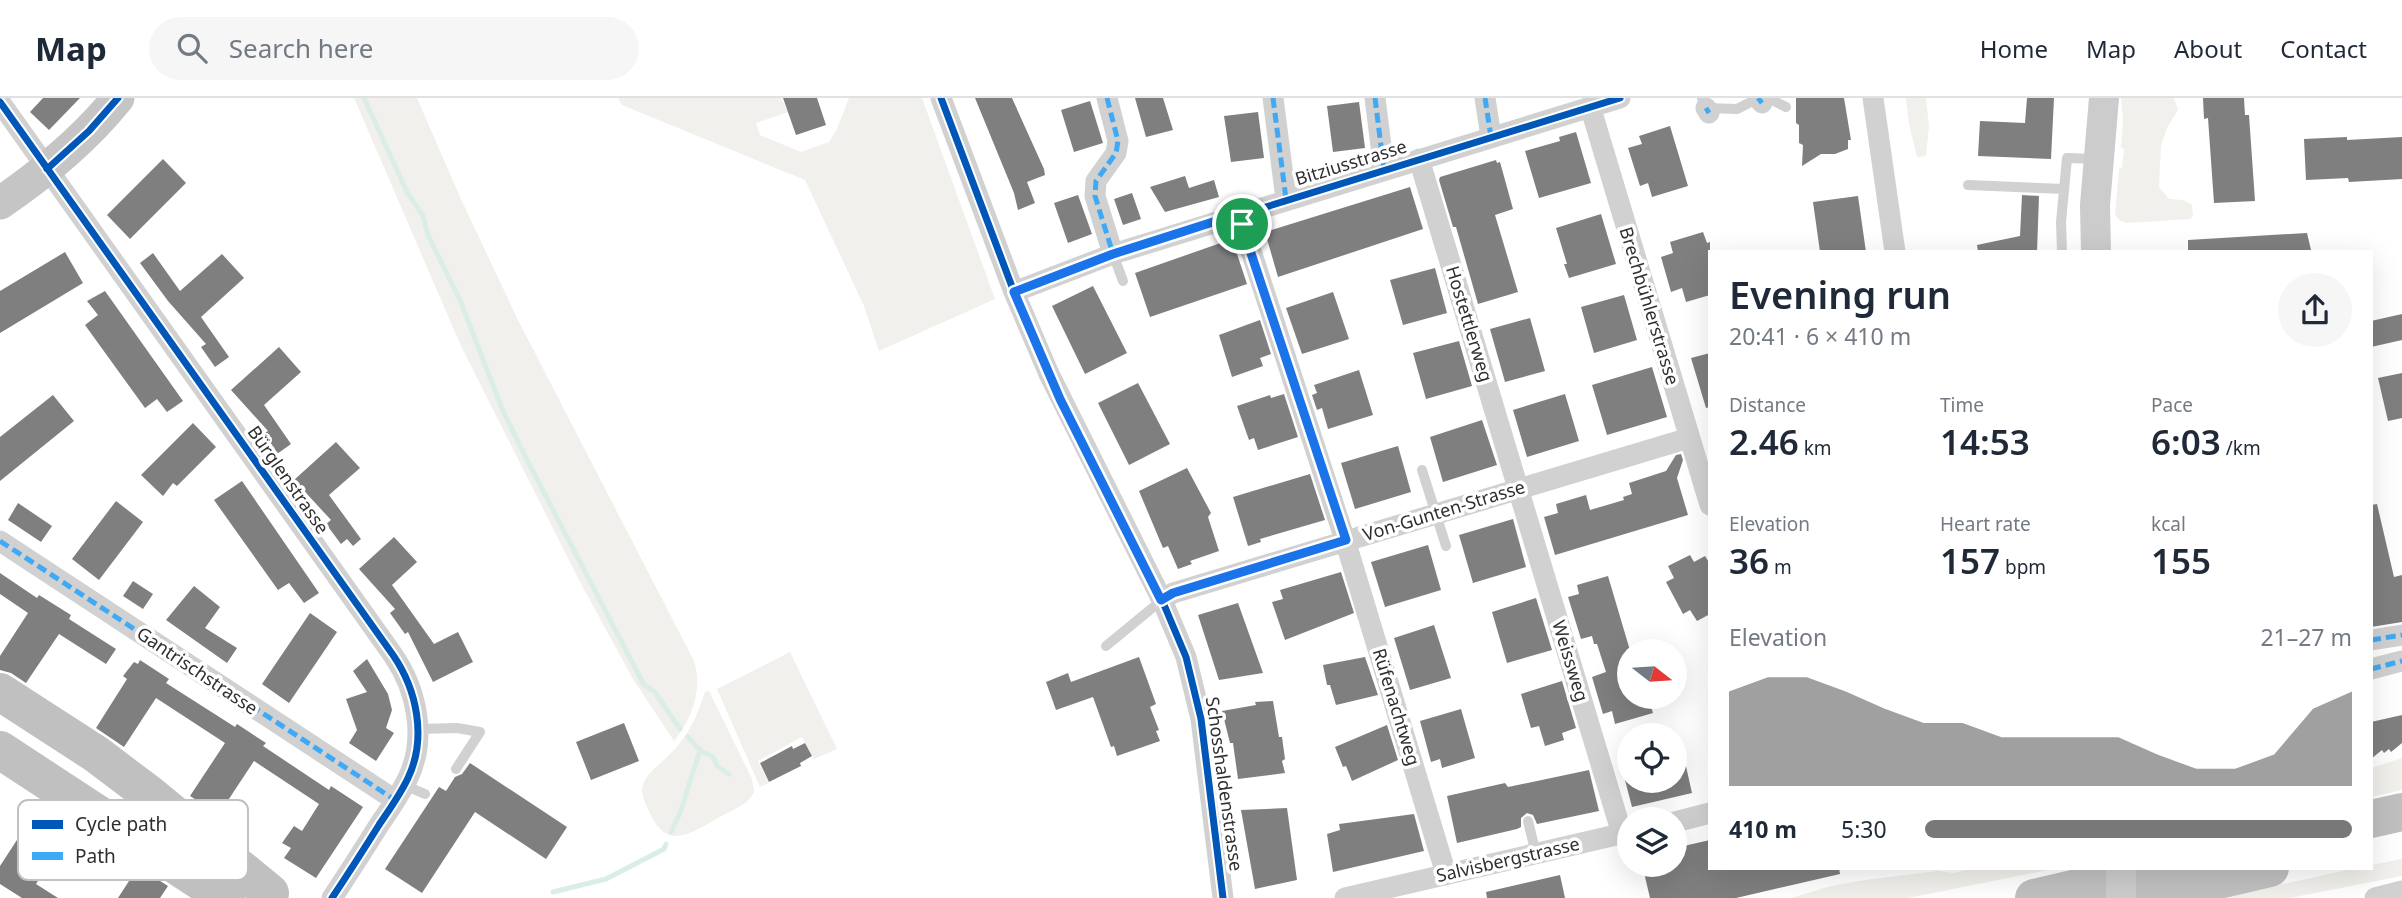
<!DOCTYPE html>
<meta charset="utf-8">
<style>
body{margin:0;font-family:"Noto Sans",sans-serif;background:#f6f6f7;color:#1f2937;height:100vh;display:flex;flex-direction:column;font-size:26px;white-space:nowrap}
*{box-sizing:border-box;margin:0}
p{font-size:23px;color:#747a83}
.icon{flex:none;width:38px;height:38px;fill:none;stroke:currentColor;stroke-width:2;stroke-linecap:round;stroke-linejoin:round}
.map{position:relative;flex:1;overflow:hidden}
.drawer{position:absolute;left:1708px;top:152px;width:665px;height:620px;display:flex;flex-direction:column;background:#fff;border-radius:0px;box-shadow:0 7px 28px #0002}
.drawer>*{flex:none}
.needle{width:46px;rotate:107deg}
.tools{position:absolute;left:1617px;top:541px;display:grid;gap:14px}
.tools a{display:grid;place-items:center;width:70px;height:70px;border-radius:50%;background:#fff;box-shadow:0 7px 28px #0002;font-size:35px}
.pin{position:absolute;display:grid;place-items:center;width:60px;height:60px;color:#fff;margin:-30px;border:4px solid #fff;border-radius:50%;box-shadow:0 2px 7px #0007}
.round{display:grid;place-items:center;flex:none;width:74px;height:74px;border-radius:37px;background:#f6f6f7}
.head{display:flex;align-items:center;justify-content:space-between;height:119px;padding:0 21px}
h1{font-size:38px;font-weight:600;line-height:52px}
.metrics{display:grid;grid-template-columns:repeat(3,1fr);gap:10px;height:119px;padding:7px 21px}
.metrics div{display:grid;align-content:center}
.metrics b{font-size:35px;font-weight:600}
.metrics small{font-size:19px;font-weight:400}
.metrics p{font-size:19px}
.chart{height:196px;padding:14px 21px}
.chart p{display:flex;justify-content:space-between}
.chart svg{width:100%;height:126px;margin-top:7px;fill:#787878;opacity:.7}
ul{padding:0 21px;list-style:none;font-size:23px}
li{display:grid;grid-template-columns:112px 84px 1fr;align-items:center;height:52px}
li i{height:18px;border-radius:9px;background:#787878}
header{display:flex;align-items:center;gap:42px;box-sizing:border-box;height:98px;padding:0 35px;background:#fff;border-bottom:2px solid #e0e1e3}
header strong{font-size:33px}
nav{display:flex;gap:38px;margin-inline-start:auto;font-size:24px}
.search{width:490px;height:63px;background:#f6f6f7;display:flex;align-items:center;gap:18px;box-sizing:border-box;padding:0 24px;border-radius:38px;color:#747a83;font-size:26px}
.map>svg:first-child{display:block}
.green{fill:#f2f0ec}
.lines{fill:none;stroke-linecap:round;stroke-linejoin:round}
.stream{stroke:#dbeee6;stroke-width:5}
.building{fill:#7f7f7f}
.lane{stroke:#d1d1d1;stroke-width:10}
.street{stroke:#d1d1d1;stroke-width:21}
.secondary{stroke:#ccc;stroke-width:30}
.primary{stroke:#c5c5c5;stroke-width:33}
.highway{stroke:#c0c0c0;stroke-width:38}
.secondary-bridge{stroke:#ccc;stroke-width:30}
.quiet{stroke:#3fa9f5;stroke-width:5;stroke-dasharray:10 5;stroke-linecap:butt}
.cycleway-casing{stroke:#fff;stroke-width:11}
.cycleway{stroke:#0057b8;stroke-width:7}
.route-casing{stroke:#fff;stroke-width:14}
.route{stroke:#1a73e8;stroke-width:9}
.labels{text-anchor:middle;stroke-width:7;stroke-linejoin:round;paint-order:stroke}
.street-label{font-size:18px;fill:#2f2f2f;stroke:#fff}
.key{fill:#fff;stroke:#c1c1c1;stroke-width:2}
.key-label{font-size:19px;fill:#2f2f2f}
</style>
<header>
<strong>Map</strong>
<div class="search"><svg class="icon" aria-label="search" viewBox="0 0 24 24"><circle cx="10" cy="10" r="6"/><path d="M15 15l6 6"/></svg>Search here</div>
<nav><a>Home</a><a>Map</a><a>About</a><a>Contact</a></nav>
</header>
<div class="map">
<svg width="2402" height="800" viewBox="0 0 2402 800">
<rect width="100%" height="100%" fill="#fff"/>
<path class="green" d="M354,0h63l43,99 58,123 176,341c9,28 -2,58 -20,80l-41,-62 -53,-97 -119,-236z
M618,0h163l7,14 -32,11 4,12 41,17 28,-10 8,-13 12,-31h73l73,201 -116,52 -15,-45 -59,-126 -183,-75z
M1906,0h20l3,28 -3,30 -9,1 -8,-33z
M2121,0h53l4,12 -11,18 -6,18 -2,41 10,12 14,1 9,5 1,11 -3,3 -63,4 -8,-3 -4,-5 4,-46 3,-1 2,-19 -3,-1 2,-27z
M790,554l47,97 -23,10 -12,-22 -44,24 11,22 -9,4 -43,-98z
M709,593l43,88 2,13c-6,13 -22,18 -34,25 -24,13 -51,35 -68,0 -4,-8 -9,-17 -10,-26 0,-13 12,-22 21,-30 23,-21 32,-39 42,-69z
M2402,660v32l-31,7v-29z
M2402,761v17l-112,22h-70l136,-30h15v-3z
M1975,770h83l-150,30h-117l40,-12 34,-6 73,-9 15,2z"/>
<g class="lines">
<path class="stream" d="M364,0l43,94 16,24 5,19 32,65 43,111 23,47 118,227 11,7 25,37
M688,639l12,13 13,7 4,9 12,8
M671,734l9,-19 20,-63
M553,794l53,-13 58,-30 2,-5"/>
</g>
<path class="building" d="M43,0h37l-31,32 -19,-18z
M783,0h34l9,27 -30,10z
M975,0h37l32,71 1,6 -18,7 8,21 -17,7 -4,-17z
M1135,0h28l10,32 -27,7z
M1796,0h48l7,42h-3v9l-13,5h-14l-19,12 1,-21 -4,-2v-18l-3,-2z
M2027,0h27l-3,61 -73,-3 2,-35 45,2z
M2203,0h41l1,17h4l6,86 -41,2 -6,-85 -4,1z
M1090,3l13,42 -29,9 -13,-42z
M1359,4l6,46 -32,4 -6,-46z
M1258,14l6,46 -33,4 -7,-46z
M1670,28l18,60 -36,11 -4,-14 -8,3 -12,-38 14,-4 -3,-8z
M1576,34l15,51 -52,15 -14,-47 35,-10 -1,-4z
M2347,39v3l55,-3v42l-53,3 -1,-4 -42,2 -2,-41z
M163,61l23,24 -56,56 -23,-24z
M1496,62l1,3 3,-1 13,47 -18,6 23,77 -40,12 -22,-77h-3l-14,-47 1,-3z
M1185,78l4,12 25,-8 5,17 -54,15 -15,-25z
M1410,89l13,42 -145,48 -13,-45z
M1132,95l9,26 -18,6 -9,-26z
M1078,97l14,39 -24,9 -14,-40z
M2022,97l17,1 -2,56h-59l-1,-7 43,-9z
M1858,98l8,56h-46l-7,-50z
M1601,116l15,50 -47,14 -5,-14h3l-11,-36z
M1703,134l4,11 3,-1v53l-24,7 -4,-14 -11,4 -10,-35 12,-4 -3,-11z
M2307,135l4,17 -11,2h-112v-12z
M1232,141l15,45 -97,33 -15,-44z
M65,154l18,31 -83,50v-42z
M153,155l27,38 42,-37 22,24 -43,39 28,40 -14,10 -14,-20 5,-3 -38,-43 -28,-38z
M1435,170l12,45 -44,12 -13,-45z
M1093,188l34,67 -42,21 -33,-68z
M105,193l78,110 -16,11 -10,-13 -12,9 -60,-83 13,-10 -11,-14z
M1333,194l16,47 -47,15 -16,-46z
M1624,197l13,45 -43,13 -13,-46z
M2402,216v26l-31,7v-26z
M1530,220l15,53 -40,11 -15,-53z
M1260,222l11,34 -11,4 3,8 -31,11 -13,-42z
M1459,243l13,45 -46,13 -13,-46z
M279,249l22,25 -37,33 27,39 -14,10 -14,-20 5,-3 -37,-41z
M1710,255v54l-4,1 -15,-50z
M1652,269l15,50 -60,18 -15,-50z
M1359,272l14,45 -45,14 -6,-21 -5,2 -5,-15 5,-2 -3,-8z
M2402,275v45l-14,3 -10,-43z
M1138,285l32,61 -41,21 -31,-62z
M1284,296l14,43 -40,13 -4,-12 -5,2 -12,-34 33,-11 1,3z
M1565,296l14,47 -52,16 -14,-47z
M53,297l21,26 -74,60v-44z
M1482,322l15,45 -54,17 -13,-45z
M193,325l23,24 -39,39 -4,-3 -10,13 -22,-21z
M336,344l24,26 -31,27 32,44 -8,7 -6,-7 -6,5 -15,-20 5,-4 -37,-40z
M1398,348l13,46 -56,17 -14,-46z
M1681,356l2,6 -6,18 11,37 -133,40 -11,-38 14,-4 -2,-9 30,-9 4,15 34,-10 -1,-3 9,-3 -3,-11 37,-12 10,-16z
M1187,370l24,45 -3,4 11,34 -29,10 2,3 -14,5 -10,-23 -5,2 -24,-57z
M1310,376l15,46 -65,19 1,3 -13,4 -15,-49z
M242,383l77,112 -15,10 -15,-20 -11,7 -64,-90z
M116,403l27,21 -44,58 -27,-21z
M18,405l34,23 -11,16 -33,-22z
M2377,406l17,73 8,-2v47l-31,5v-122z
M1513,421l13,48 -53,16 -14,-48z
M394,439l23,25 -25,23 42,59 24,-12 15,30 -40,20 -25,-50 -3,2 -15,-21 5,-4 -36,-40z
M1428,447l13,45 -56,17 -14,-45z
M1690,457l4,7 11,-6 5,8v50l-13,7 -7,-11 -7,4 -17,-32 8,-4 -6,-12z
M1341,474l13,41 -69,27 -13,-38 11,-3 -3,-9z
M0,475l37,25 2,-3 32,20 -2,4 47,30 -10,15 -47,-30 -33,49 -15,-10 -11,-3v-14l28,-43 -28,-19z
M1608,478l21,71v49h19l5,17 -38,11 -3,-13 -9,3 -11,-37 14,-5 -9,-28h-3l-2,-8 -11,3 -13,-42 11,-3 -2,-9z
M133,483l20,13 -10,15 -20,-13z
M194,488l26,21 -15,21 32,20 -10,15 -61,-43z
M1536,500l16,52 -45,13 -15,-51z
M1238,505l25,70 -44,7 -21,-65z
M310,515l27,19 -48,71 -27,-19z
M1434,527l17,53 -41,12 -16,-52z
M1139,559l17,47 -6,3 9,23 -3,1 4,10 -43,15 -3,-10 -3,1 -18,-50 -37,13 -10,-28 22,-9 3,9z
M1365,559l13,38 -42,10 -6,-20h-3l-4,-20z
M367,561l21,35 4,16 -6,18 8,5 -18,28 -27,-18 8,-13 -11,-31 21,-7 -14,-21z
M140,562l29,19 -3,4 69,44 2,-3 29,19 -3,3 66,44 2,-4 32,21 -47,71 -32,-20 7,-10 -9,-5 12,-17 8,5 17,-27 -65,-43 -35,53 -29,-18 35,-53 -69,-45 -32,49 -28,-19 31,-49 -4,-3 11,-14 4,2z
M1562,583l14,47 -14,5 2,7 -19,6 -6,-20 -8,2 -10,-34z
M1273,603l6,36h3l3,22 -3,2 3,12 -47,6 -5,-36h-3l-8,-32 34,-6 -1,-3z
M1461,611l14,49 -33,10 -2,-9 -9,3 -11,-41z
M2402,617v28l-11,9 -2,-3 -5,4 -2,-3 -11,9v-37z
M624,625l15,38 -48,19 -15,-38z
M1387,627l11,35 -46,21 -6,-15 -3,1 -8,-20z
M805,645l7,13 -12,7 1,3 -32,16 -9,-19 32,-17 1,3z
M1681,646l11,49 -60,14 -7,-27h50v-35z
M470,665l97,64 -21,32 -71,-47 -53,81 -37,-24 54,-82 7,4 9,-14 7,-3z
M1589,672l10,41 -62,13 -4,-9 -6,-2 -6,5v9l-4,2 -60,14 -10,-47 58,-13 3,4z
M41,705l33,22 -38,59 22,14h-36l-22,-14v-18z
M1287,710l10,72 -42,9 -14,-79z
M1414,716l10,37 -91,21 -6,-38 13,-4 -1,-6z
M1710,742v28h129l1,6 -104,24h-86l-8,-34h33v-16z
M138,769l30,19 -8,12h-42z
M1560,777l5,23h-78l-1,-6z"/>
<g class="lines">
<path class="lane" d="M1702,0l4,10 31,1 22,-11
M1768,0l18,9
M1968,87l96,4
M2062,154l-1,-30 6,-64 29,1
M1113,156l10,27
M1422,372l24,76
M1106,548l56,-46
M418,631l39,-1 23,4 -24,37
M404,687l21,9
M1528,723l8,33"/>
<path class="street" d="M941,0l73,194 35,82 113,226 24,57 15,62 22,179
M1107,0l11,43 -2,12 -20,28 -1,15 18,58
M1273,0l13,101
M1375,0l9,72
M1485,0l6,39
M1758,0l4,5
M1873,0l22,154
M0,4l393,553c24,35 34,83 15,123 -8,17 -19,32 -29,47 -15,24 -31,49 -47,73
M1590,8l120,399
M1706,10l3,5
M1419,61l203,675
M1239,116l106,326 101,334
M1014,194l99,-38 507,-156
M0,443l395,259
M1162,502l11,-7 516,-155
M2371,542l31,-5
M2371,571l31,-8
M1675,724l35,-9
M1345,800l284,-66
M2375,800l27,-7"/>
<path class="secondary" d="M2096,154l-1,-47 9,-107"/>
<path class="primary" d="M0,105c44,-30 84,-63 118,-105"/>
<path class="highway" d="M0,594l96,62 53,40 121,99
M0,652l226,148
M2371,721l31,-7
M2034,800l129,-30
M2141,800l129,-30"/>
<path class="secondary-bridge" d="M2121,800v-30"/>
<path class="quiet" d="M1107,0l11,43 -2,12 -20,28 -1,15 18,58
M1273,0l13,101
M1375,0l9,72
M1485,0l6,39
M1758,0l4,5
M1706,10l3,5
M0,443l395,259
M2371,542l31,-5
M2371,571l31,-8"/>
<g class="cycleway-casing">
<path id="cycleway" d="M941,0l73,194 35,82 113,226 24,57 15,62 22,179
M0,4l393,553c24,35 34,83 15,123 -8,17 -19,32 -29,47 -15,24 -31,49 -47,73
M47,71l42,-38 29,-33
M1014,194l99,-38 507,-156"/>
</g>
<use href="#cycleway" class="cycleway"/>
</g>
<g class="lines">
<g class="route-casing">
<path id="route" d="M1238,116l108,326 -173,53 -12,7 -101,-201 -46,-107 99,-38z"/>
</g>
<use href="#route" class="route"/>
</g>
<g class="labels">
<g class="street-label">
<text transform="translate(1351 65) rotate(-17)" y="6">Bitziusstrasse</text>
<text transform="translate(1649 208) rotate(73)" y="6">Brechbühlerstrasse</text>
<text transform="translate(1469 226) rotate(73)" y="6">Hostettlerweg</text>
<text transform="translate(288 382) rotate(55)" y="6">Bürglenstrasse</text>
<text transform="translate(1444 413) rotate(-17)" y="6">Von-Gunten-Strasse</text>
<text transform="translate(1570 563) rotate(73)" y="6">Weissweg</text>
<text transform="translate(197 573) rotate(34)" y="6">Gantrischstrasse</text>
<text transform="translate(1396 609) rotate(73)" y="6">Rüfenachtweg</text>
<text transform="translate(1224 686) rotate(82)" y="6">Schosshaldenstrasse</text>
<text transform="translate(1508 762) rotate(-13)" y="6">Salvisbergstrasse</text>
</g>
</g>
<rect x="18" y="702" width="230" height="80" rx="10" class="key"/>
<rect x="32" y="722" width="31" height="9" fill="#0057b8"/>
<rect x="32" y="754" width="31" height="8" fill="#3fa9f5"/>
<g class="key-label">
<text x="75" y="733">Cycle path</text>
<text x="75" y="765">Path</text>
</g>
</svg>
<div class="tools">
<a><svg class="needle" viewBox="-14 -14 28 28"><path d="M0-13l5 13h-10z" fill="#e53935"/><path d="M0 13l5-13h-10z" fill="#747a83"/></svg></a>
<a><svg class="icon" aria-label="locate" viewBox="0 0 24 24"><circle cx="12" cy="12" r="6"/><path d="M12 2v4M12 18v4M2 12h4M18 12h4"/></svg></a>
<a><svg class="icon" aria-label="layers" viewBox="0 0 24 24"><path d="M12 4l9 5-9 5-9-5zM3 14l9 5 9-5"/></svg></a>
</div>
<div class="pin" style="left:1242px;top:126px;background:#1e9e55"><svg class="icon" aria-label="arrive" viewBox="0 0 24 24"><path d="M6 21V4h12l-3 4 3 4H6"/></svg></div>
<section class="drawer">
<div class="head"><div><h1>Evening run</h1><p>20:41 · 6 × 410 m</p></div><a class="round"><svg class="icon" aria-label="share" viewBox="0 0 24 24"><path d="M12 15V3M7 8l5-5 5 5M5 13v7h14v-7"/></svg></a></div>
<div class="metrics">
<div><p>Distance</p><b>2.46<small> km</small></b></div>
<div><p>Time</p><b>14:53</b></div>
<div><p>Pace</p><b>6:03<small> /km</small></b></div>
</div>
<div class="metrics">
<div><p>Elevation</p><b>36<small> m</small></b></div>
<div><p>Heart rate</p><b>157<small> bpm</small></b></div>
<div><p>kcal</p><b>155</b></div>
</div>
<div class="chart"><p><span>Elevation</span>21–27 m</p>
<svg viewBox="0 0 160 44" preserveAspectRatio="none"><path d="M0 44V11L10 6L20 6L30 11L40 17L50 22L60 22L70 27L80 27L90 27L100 27L110 33L120 38L130 38L140 33L150 17L160 11V44z"/></svg>
</div>
<ul>
<li><b>410 m</b>5:30<i style="width:100%"></i></li>
</ul>
</section>
</div>
